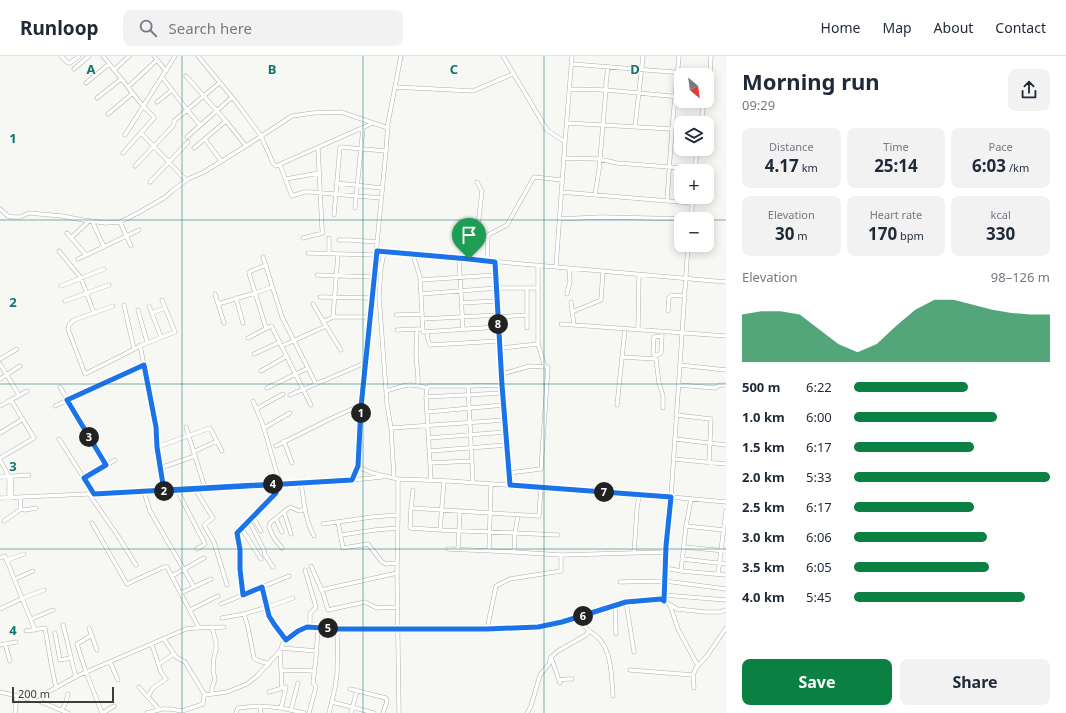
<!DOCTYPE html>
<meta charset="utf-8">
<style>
body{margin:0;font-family:"Noto Sans",sans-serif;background:#f2f2f3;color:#1f2937;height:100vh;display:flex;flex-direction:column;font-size:15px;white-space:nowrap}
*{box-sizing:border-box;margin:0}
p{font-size:13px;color:#747a83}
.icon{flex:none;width:22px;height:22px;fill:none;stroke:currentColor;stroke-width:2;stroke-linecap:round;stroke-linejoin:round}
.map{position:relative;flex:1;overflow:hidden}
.details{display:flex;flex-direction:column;background:#fff;width:340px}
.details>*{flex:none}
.needle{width:26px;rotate:151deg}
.buttons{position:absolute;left:674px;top:12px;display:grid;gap:8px}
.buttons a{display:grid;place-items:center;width:40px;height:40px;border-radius:8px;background:#fff;box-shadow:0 2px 10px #0003;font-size:20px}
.scale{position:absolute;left:12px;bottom:10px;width:102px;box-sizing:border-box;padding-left:4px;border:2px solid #3d3d3c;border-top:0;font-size:11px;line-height:14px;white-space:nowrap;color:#3d3d3c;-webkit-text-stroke:3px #f7f7f4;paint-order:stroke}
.pin{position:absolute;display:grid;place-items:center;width:34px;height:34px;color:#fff;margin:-41px -17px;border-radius:50% 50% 50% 0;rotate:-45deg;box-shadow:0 0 4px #0007}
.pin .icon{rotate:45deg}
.km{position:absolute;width:20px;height:20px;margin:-10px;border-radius:50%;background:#222;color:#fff;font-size:11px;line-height:20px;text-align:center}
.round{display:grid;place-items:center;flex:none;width:42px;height:42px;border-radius:8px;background:#f2f2f3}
.headline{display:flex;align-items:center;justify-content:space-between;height:68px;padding:0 16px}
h1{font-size:22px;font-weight:700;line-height:30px}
.figures{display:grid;grid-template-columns:repeat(3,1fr);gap:6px;height:68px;padding:4px 16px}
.figures div{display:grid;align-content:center;border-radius:8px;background:#f2f2f3;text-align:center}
.figures b{font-size:17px;font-weight:700}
.figures small{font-size:11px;font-weight:400}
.figures p{font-size:11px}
.chart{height:112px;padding:8px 16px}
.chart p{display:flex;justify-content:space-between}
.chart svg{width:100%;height:72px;margin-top:4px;fill:#0b8043;opacity:.7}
.cta{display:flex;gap:8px;margin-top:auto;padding:8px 16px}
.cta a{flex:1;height:46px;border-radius:8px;background:#0b8043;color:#fff;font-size:16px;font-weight:700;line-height:46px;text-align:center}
.cta a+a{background:#f2f2f3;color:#1f2937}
ul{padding:0 16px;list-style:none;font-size:13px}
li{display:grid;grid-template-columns:64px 48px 1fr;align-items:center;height:30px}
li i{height:10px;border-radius:5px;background:#0b8043}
header{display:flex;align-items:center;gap:24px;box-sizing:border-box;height:56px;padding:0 20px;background:#fff;border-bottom:1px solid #e0e1e3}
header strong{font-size:19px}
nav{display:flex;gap:22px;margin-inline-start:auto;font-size:14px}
.search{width:280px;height:36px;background:#f2f2f3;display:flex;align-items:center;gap:10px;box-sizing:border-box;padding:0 14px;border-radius:8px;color:#747a83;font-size:15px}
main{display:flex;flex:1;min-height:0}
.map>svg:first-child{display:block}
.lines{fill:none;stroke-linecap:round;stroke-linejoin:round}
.minor-casing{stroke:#afb0ad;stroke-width:4.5}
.minor{stroke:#fff;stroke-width:3.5}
.route-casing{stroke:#fff;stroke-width:8}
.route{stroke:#1a73e8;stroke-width:5}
.grid{fill:none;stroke:#0f766e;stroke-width:1;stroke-opacity:0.55}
.grid-label{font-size:13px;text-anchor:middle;font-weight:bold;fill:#0f766e;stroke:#f7f7f4;stroke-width:3;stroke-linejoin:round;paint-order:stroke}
</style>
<header>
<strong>Runloop</strong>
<div class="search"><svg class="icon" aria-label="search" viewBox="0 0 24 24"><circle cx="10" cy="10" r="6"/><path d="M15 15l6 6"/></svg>Search here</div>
<nav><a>Home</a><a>Map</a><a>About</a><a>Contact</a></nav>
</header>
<main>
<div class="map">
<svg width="726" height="657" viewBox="0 0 726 657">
<rect width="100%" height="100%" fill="#f7f7f4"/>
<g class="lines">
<g class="minor-casing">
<path id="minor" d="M61,0l7,7h2l9,-7
M103,0l40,50 11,11v1l-31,35
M154,0l12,15
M198,0l38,46 25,34 12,27 3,3 97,-43
M401,0l-13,67 -2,28 -25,256 -3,59 3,2 11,5 26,6 51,2 72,5 150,11 55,5
M503,0l44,74 18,12 -9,125
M572,8l138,11
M74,13l15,-13
M114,14l15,-14
M186,20l40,45 20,25
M162,21l26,34 12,14
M86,27l23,-19
M128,31l29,-27
M395,31l78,4 40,-17
M570,33l36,1 75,7
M707,33l3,-14 1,-19
M97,42l24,-19
M157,46l15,-12
M108,58l25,-21
M567,67l105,6
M701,67l3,-22
M635,71l8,-71
M141,77l45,47
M125,79l50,-79
M187,81l43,-38
M205,83l16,22
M565,86l7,-86
M194,92l32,-27
M564,102l35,1 18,4 78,6
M280,109l12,31 12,-4h6l71,6
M135,110l37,-39 2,-3v-3l44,-37
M695,114l2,-21
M286,123l33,-6
M150,126l38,-40
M336,127l46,5
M561,136l131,11
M595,139l4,-25 7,-80v-7l2,-17
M667,145l5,-72 7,-73
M355,152l8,-80
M0,153l8,7 5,1h7l9,-4 33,3 21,4 22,3 15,-1 18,-9 26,-15 8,-7 16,-12 16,-7 42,-26 46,-30 21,-3 28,-1 47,16
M334,159l6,-68 46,4
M559,163l42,-2 89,2
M691,163l2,-22
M92,165l12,26
M120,166l11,24
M67,177l19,22
M72,181l17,-16
M303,182l20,-5 -1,-4 -4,-81
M329,182v16
M339,184h12l26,2
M59,195l22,27 13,35
M377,195l349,31
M384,196l-3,16 -2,28 8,108 4,24 3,50
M308,197l68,2
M413,199l7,22 3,55 75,-5
M263,201l19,60 34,67
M459,202l4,72
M78,203l61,-29
M469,203l4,-25 4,1 5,-44 -5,-9
M487,205l1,-26 19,-10 27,-48 28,3
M495,206l7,123 8,100
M266,209l-15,6 -2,2 17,55
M317,219l57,2
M420,224l76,-5
M61,230l43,-17
M215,238l9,29
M421,238l76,-6h41
M567,238l3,-13 -1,-13
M320,241l52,1
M236,242l7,25
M65,245l44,-16
M571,246l3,23
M461,247l36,-2
M218,248l37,-11 17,-6
M313,248l13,22 15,24
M124,249l10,44
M113,250l-39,14 -5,5 -1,4 17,45 34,-17 23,-12 33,-13 -13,-32
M149,250l12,31
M138,254l9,32
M668,255l1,-13 2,-3 13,1
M572,256l29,-12 2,-29
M152,257l13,-5
M396,259l26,-1
M333,261l5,-63
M498,261l29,-2
M422,263l76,-4
M323,266l10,-5h37
M561,268l165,12
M527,272v-40
M417,273l-1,26 2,23v7
M397,274l23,-1
M638,274l1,-55
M427,276l1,8 2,5 69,-4
M662,280l-8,1 -1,16 3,6 3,24 4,13v12
M248,282l21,-11 2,-1 1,1 39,78
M140,289l16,82 1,20 7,44
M282,290l44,-20
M500,292l38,-4
M254,298l26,-12
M654,299h4l3,-2 1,-18
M622,301l34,2
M0,303l17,-10
M0,308l19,31
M680,309l46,5
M261,315l26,-15
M502,318l28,-8 15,1 -7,-23v-79
M0,323l20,-13
M679,329l36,3 5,-3h6
M60,331l46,78
M267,332l41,-20
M386,335c18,-5 22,-9 41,-3
M290,339l75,-32
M426,341l77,-4
M253,345l10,24 17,59
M617,349l8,-76
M0,350l27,-15
M55,350l89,-41
M256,353l27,-15
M427,356l77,-7
M676,359l35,4 -2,44
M186,371l19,61
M264,372l26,-15
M391,372l114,-8
M0,377l23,-14
M429,382l77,-6
M59,383l35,55
M675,383l51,6
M284,385l8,22
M276,390l54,-27 31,-14
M157,391l53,-19 12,23
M429,395l78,-6
M193,396l24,-11
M0,402l34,-20 -23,-38
M673,403l53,5
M0,404l6,11 2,5
M430,407l42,-2
M160,412l35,-12
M509,417l32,-4 7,-102h-3
M9,420v22
M11,420l1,22
M0,421l29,-2
M84,423l31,-19
M398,423v36l-1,58 2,140
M352,424l30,-3
M431,424l-5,-83 1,-9 3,-2h38
M444,425l-4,49 75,3 -1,19 -66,-3
M473,426l-5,-96 34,-1
M301,427c3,18 4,37 13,53
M195,433l18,29 -9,7 10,17 13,43
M177,434l28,54 -8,5
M144,436l6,19 44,76
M89,438l29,42 18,29
M20,441l1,12
M0,442l175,-8 72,-5 105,-5 6,-14
M411,452l2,-18
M284,456l7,22
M518,459l-3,18 43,2
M253,461l8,14
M276,463l6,13
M4,465l17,-12 4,1 11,-2
M249,465l-7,6v2l19,30
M338,466l5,26 25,-4 14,18 4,2 11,-1
M92,467l35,61 37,-17h3l32,61
M323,468l49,-7 26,-2
M686,470l5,-27
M242,473l-5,4 3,17v19l3,26
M440,474l-30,-2 1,-20 128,8 2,-29
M341,479l34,-5 23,-2
M684,491l42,4
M282,492l-8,-10 -5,-11 1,-4 20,-16 9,4 6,-2
M458,493l2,-38
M489,495l2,-67
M634,497l3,-44 2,-14
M561,499l105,-3
M0,502l5,-2 30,74
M682,503l44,5
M7,504l17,-6
M311,510l12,27 5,17 37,-8 12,6 20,-1
M273,511l-8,-12 -1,-5 -15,-29 9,-11 18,-17v-9
M665,512l16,3 5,-45 38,4
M305,514l11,37 -6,7v14
M681,515l45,4
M718,518l8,-63
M172,520l32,-18
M15,523l18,-8
M620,526l45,-1 61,8
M262,531l7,29 5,8 12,16
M321,534l76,-17
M181,537l30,-14
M664,539l62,5
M664,545l2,-55 5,-49 17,-252
M626,546l8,50
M221,548l68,-28
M615,549l1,29
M670,549l8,24 20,37
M0,553l23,-11 21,-8
M190,554l28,-14
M244,558l4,13 6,31 3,2 12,4
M222,562l22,-4 24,-7 25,-9
M31,563l22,-9
M63,569c5,17 8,35 13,52
M212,571l4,15v8l-2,7 -1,13 2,10 -3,7v6
M89,572l8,22
M487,573l9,-43 14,-7 51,-8v-16l-47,-3
M26,575l19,-3 6,35 5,25
M589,575c24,12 22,43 24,65
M55,577l5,27 10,-2
M92,579l-15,9 9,28 16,41
M164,583l12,18 9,5 20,33
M5,588l5,17
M0,589l16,-3
M281,592l36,3
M280,595l2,37
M551,601l9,26
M110,606l8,18
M159,608l15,-10
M281,614l34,1
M630,614l63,5
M559,624l8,-1h5
M139,631c6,8 14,14 20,23
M694,632l-1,-13 3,-7 11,-12 19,-28
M350,633l36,9 1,3 -4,12
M0,636l39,9 29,12
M269,636l17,-5 -5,21 23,5
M148,640l5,-8 13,-9 -5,-7 -9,-27
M39,645l4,-5 5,-4 29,-16 109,-47 9,-1 29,-1
M332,646l42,11
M260,650l1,7
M62,654l4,-8 2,-8
M291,654l7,-27
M15,657l2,-17
M103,657l11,-7
M147,657l15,-4h9l11,2 21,-7 1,-8 1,-1 22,-3 20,-8 10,-8 23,-25 3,-8 5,-6 10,-6 9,-4 31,2h149l51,-2 24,-5 64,-20 35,-3 16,10 28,3h15l6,-2
M236,657l1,-3 1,-2c15,-2 29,-2 43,0
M309,657l7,-26 -3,-4 3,-26 2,-29
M329,657l6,-25 2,-14 1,-45
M351,657l6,-23
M527,657l4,-7 9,-31 9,-11 2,-7 7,-6 28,-16 3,-4 -12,-13"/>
</g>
<use href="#minor" class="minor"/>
</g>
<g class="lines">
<g class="route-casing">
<path id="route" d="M469,203l-92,-8 -16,156 -3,59 -6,14 -188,11 -7,-44 -1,-20 -12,-62 -77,35 39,65 -22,13 10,16 182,-10v9l-39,40 3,17v19l3,26 19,-8 7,29 5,8 12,16 12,-9 9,-4 31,2h149l51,-2 24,-5 64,-20 35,-3 3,2 2,-55 5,-49 -161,-12 -8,-100 -7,-123 -26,-3"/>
</g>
<use href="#route" class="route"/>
</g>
<path class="grid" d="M182,0v657M363,0v657M544,0v657M0,164h681M707,164h19M0,328h726M0,493h726"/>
<g class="grid-label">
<text x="91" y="18">A</text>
<text x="272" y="18">B</text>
<text x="454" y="18">C</text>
<text x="635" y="18">D</text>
<text x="13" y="87">1</text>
<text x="13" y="251">2</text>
<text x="13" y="415">3</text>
<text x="13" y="579">4</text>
</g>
</svg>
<div class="buttons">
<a><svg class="needle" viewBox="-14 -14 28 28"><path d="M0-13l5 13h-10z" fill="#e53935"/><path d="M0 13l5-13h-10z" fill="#747a83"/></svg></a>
<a><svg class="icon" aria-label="layers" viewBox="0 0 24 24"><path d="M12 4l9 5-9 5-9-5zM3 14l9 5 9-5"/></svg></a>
<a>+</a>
<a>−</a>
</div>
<div class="scale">200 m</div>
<div class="pin" style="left:469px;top:203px;background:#1e9e55"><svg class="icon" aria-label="arrive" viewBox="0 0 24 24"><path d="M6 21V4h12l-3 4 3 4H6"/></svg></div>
<b class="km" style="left:361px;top:357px">1</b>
<b class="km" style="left:164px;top:435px">2</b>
<b class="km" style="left:89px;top:381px">3</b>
<b class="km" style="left:273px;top:428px">4</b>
<b class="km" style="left:328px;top:572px">5</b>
<b class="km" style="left:583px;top:560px">6</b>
<b class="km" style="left:604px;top:436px">7</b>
<b class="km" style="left:498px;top:268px">8</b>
</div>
<section class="details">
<div class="headline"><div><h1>Morning run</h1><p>09:29</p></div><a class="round"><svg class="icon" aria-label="share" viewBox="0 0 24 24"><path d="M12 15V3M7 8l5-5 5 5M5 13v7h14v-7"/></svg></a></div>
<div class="figures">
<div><p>Distance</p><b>4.17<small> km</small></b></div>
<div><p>Time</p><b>25:14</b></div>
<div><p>Pace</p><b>6:03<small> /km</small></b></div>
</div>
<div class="figures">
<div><p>Elevation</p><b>30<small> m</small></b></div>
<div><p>Heart rate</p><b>170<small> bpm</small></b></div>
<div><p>kcal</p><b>330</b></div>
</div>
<div class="chart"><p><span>Elevation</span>98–126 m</p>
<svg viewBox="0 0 160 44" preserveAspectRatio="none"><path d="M0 44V15L10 13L20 13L30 15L40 24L50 33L60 38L70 33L80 22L90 12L100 6L110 6L120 9L130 12L140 14L150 15L160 15V44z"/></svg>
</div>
<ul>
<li><b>500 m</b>6:22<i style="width:58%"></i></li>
<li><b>1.0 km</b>6:00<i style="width:73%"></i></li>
<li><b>1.5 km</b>6:17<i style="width:61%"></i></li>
<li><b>2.0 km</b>5:33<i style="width:100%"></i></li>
<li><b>2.5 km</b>6:17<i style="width:61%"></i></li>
<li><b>3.0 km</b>6:06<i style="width:68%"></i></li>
<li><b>3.5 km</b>6:05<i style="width:69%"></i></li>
<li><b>4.0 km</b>5:45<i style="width:87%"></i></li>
</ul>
<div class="cta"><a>Save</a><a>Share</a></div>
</section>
</main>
